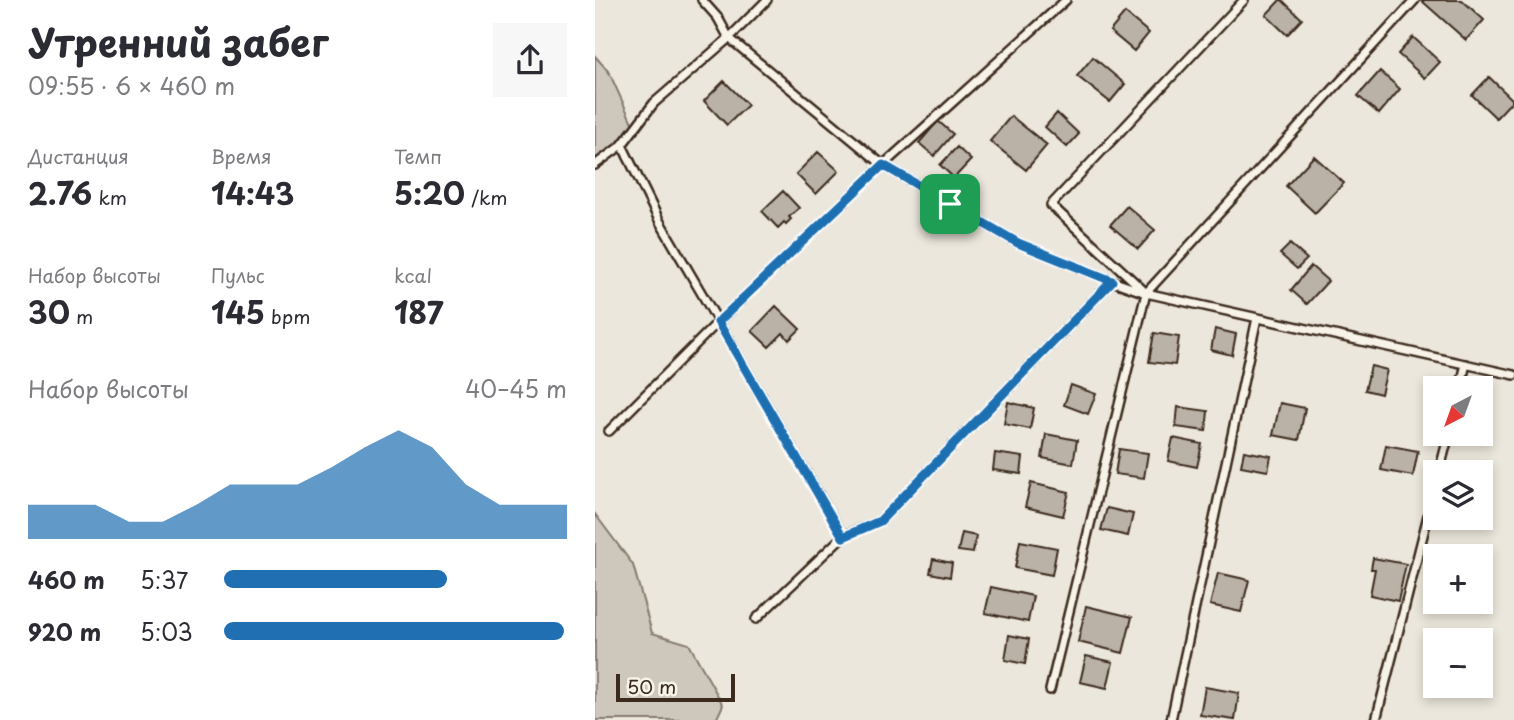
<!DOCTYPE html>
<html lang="ru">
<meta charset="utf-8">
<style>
body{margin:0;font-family:"Playpen Sans",sans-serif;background:#f7f7f7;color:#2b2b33;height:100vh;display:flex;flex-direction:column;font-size:26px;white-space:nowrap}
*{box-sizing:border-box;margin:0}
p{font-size:23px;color:#7c7c81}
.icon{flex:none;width:38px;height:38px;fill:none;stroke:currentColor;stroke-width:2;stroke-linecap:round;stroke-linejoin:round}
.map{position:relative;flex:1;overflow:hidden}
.panel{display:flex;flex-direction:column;background:#fff;width:595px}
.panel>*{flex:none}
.needle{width:46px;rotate:221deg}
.controls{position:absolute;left:828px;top:376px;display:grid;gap:14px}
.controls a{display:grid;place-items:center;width:70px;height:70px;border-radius:0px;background:#fff;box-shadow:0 4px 10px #0003;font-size:35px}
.scale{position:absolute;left:21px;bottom:18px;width:119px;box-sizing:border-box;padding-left:7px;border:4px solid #3b2a1e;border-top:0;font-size:19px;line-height:24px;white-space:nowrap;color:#3b2a1e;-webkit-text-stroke:5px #f7f3e8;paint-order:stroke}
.pin{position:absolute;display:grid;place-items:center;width:60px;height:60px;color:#fff;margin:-30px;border-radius:14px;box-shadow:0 4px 10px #0006}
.round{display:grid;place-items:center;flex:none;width:74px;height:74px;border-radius:0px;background:#f7f7f7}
.head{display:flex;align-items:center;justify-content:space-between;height:119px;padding:0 28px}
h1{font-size:38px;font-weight:700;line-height:52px}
.stats{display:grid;grid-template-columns:repeat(3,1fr);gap:10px;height:119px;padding:7px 28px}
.stats div{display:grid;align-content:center}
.stats b{font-size:30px;font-weight:700}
.stats small{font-size:19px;font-weight:400}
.stats p{font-size:19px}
.chart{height:196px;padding:14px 28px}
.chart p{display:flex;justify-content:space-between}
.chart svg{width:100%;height:126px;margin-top:7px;fill:#1f6fb2;opacity:.7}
ul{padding:0 28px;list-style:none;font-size:23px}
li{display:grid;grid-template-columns:112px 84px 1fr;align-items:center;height:52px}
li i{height:18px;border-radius:9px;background:#1f6fb2}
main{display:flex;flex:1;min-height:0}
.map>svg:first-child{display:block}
.green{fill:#cec8bc;stroke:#84796d;stroke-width:2}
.building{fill:#bab2a7;stroke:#3b2a1e;stroke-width:2}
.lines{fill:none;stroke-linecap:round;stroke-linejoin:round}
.lane-casing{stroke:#3b2a1e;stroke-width:12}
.lane{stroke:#f7f3e8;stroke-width:7}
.route-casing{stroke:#fff;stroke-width:14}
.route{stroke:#1f6fb2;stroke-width:9}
</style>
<main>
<section class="panel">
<div class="head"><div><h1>Утренний забег</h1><p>09:55 · 6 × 460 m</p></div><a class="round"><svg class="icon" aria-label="share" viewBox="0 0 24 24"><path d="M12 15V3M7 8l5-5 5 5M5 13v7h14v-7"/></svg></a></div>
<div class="stats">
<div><p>Дистанция</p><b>2.76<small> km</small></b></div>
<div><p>Время</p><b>14:43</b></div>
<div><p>Темп</p><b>5:20<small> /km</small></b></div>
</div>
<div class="stats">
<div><p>Набор высоты</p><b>30<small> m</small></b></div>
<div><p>Пульс</p><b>145<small> bpm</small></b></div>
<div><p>kcal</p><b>187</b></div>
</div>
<div class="chart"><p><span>Набор высоты</span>40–45 m</p>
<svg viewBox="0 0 160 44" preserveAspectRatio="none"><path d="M0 44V32L10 32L20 32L30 38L40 38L50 32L60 25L70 25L80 25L90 19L100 12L110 6L120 12L130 25L140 32L150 32L160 32V44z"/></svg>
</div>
<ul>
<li><b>460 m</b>5:37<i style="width:65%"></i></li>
<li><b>920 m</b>5:03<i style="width:99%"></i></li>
</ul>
</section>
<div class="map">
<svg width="919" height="720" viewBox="0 0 919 720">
<rect width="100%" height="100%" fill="#ece7dc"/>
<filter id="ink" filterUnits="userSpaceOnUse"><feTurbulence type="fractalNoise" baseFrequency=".0143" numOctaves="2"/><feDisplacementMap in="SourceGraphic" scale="14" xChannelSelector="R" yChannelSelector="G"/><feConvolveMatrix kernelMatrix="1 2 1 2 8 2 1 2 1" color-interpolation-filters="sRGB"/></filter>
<g filter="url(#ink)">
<path class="green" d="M0,56l14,16 25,55 -35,34 -4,-1z
M0,514l38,51 19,68 37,11 34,61 -7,15h-121z"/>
<path class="building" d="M685,0h2l20,19 -15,16 -21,-20z
M828,0h39l22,20 -18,20 -44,-39z
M530,13l24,20 -15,18 -24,-20z
M818,37l27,25 -15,16 -27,-24z
M498,57l32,27 -15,18 -33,-26z
M785,71l20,18 -21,25 -21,-18z
M894,77l24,23 -17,18 -24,-23z
M129,81l24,24 -21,20 -23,-24z
M462,113l22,21 -12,13 -22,-20z
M416,116l36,29 -21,25 -36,-29z
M343,121l15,13 -19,22 -15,-13z
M362,147l14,13 -17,18 -14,-13z
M223,152l21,19 -23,23 -20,-20z
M719,156l30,27 -29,30 -29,-27z
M188,191l16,17 -10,9 2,2 -5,5 -2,-2 -6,6 -16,-17z
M532,206l28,24 -17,19 -28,-24z
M695,244l17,15 -10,10 -17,-15z
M716,266l17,15 -21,23 -16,-14z
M181,306l24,23 -11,11 -6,-7 -14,14 -17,-16z
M620,329l21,5 -4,21 -21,-5z
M559,333l25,4 -4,28 -26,-3z
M776,366l16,4 -6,24 -16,-4z
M476,385l25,9 -8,20 -24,-9z
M413,402l26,6 -4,21 -26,-5z
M685,403l25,5 -6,32 -26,-5z
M583,407l30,4 -2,20 -30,-4z
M451,434l31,6 -4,24 -31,-6z
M578,438l29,6 -5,23 -29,-6z
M791,445l32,6 -5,25 -32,-6z
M524,449l29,4 -4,25 -29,-4z
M649,451l27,5 -3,15 -27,-5z
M400,453l28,4 -2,17 -28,-4z
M436,483l38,9 -6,24 -38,-9z
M512,508l26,6 -5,22 -27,-6z
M367,533l14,3 -3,17 -15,-2z
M425,541l37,7 -5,27 -37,-7z
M778,558l33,6 -8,37 -28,-6 5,-26h-4z
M338,559l19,4 -2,14 -20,-4z
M623,573l31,7 -8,32 -31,-7z
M396,587l42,9 -5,26 -43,-9z
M491,606l46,11 -9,36 -45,-11z
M870,631l24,5 -7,34 -1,-1v-29h-18z
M414,635l20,4 -4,25 -20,-4z
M491,656l27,6 -6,26 -27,-6z
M610,687l34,6 -4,27 -35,-5z"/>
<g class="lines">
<g class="lane-casing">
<path id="lane" d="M107,0l16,18 11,20 154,127 135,78 94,38 34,12 368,82
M172,0l-38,38 -75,65 -32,42 38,77 183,314 37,-15 232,-240
M0,165l27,-20
M548,290l-92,-85 193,-205
M865,388l6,-24
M14,431l109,-109 165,-157 183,-165
M844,472l10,-38
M161,619l87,-83
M455,690l96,-397 269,-293
M576,720l86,-402
M781,720l59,-232"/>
</g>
<use href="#lane" class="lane"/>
</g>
</g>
<g class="lines" filter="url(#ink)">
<g class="route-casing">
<path id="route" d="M288,165l135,78 94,38 -232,240 -37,16 -125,-215z"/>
</g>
<use href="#route" class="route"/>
</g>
</svg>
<div class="controls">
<a><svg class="needle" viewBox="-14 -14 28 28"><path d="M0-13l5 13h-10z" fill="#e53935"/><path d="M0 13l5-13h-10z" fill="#7c7c81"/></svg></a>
<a><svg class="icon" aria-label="layers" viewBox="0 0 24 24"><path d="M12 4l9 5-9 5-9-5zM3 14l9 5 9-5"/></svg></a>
<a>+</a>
<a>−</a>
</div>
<div class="scale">50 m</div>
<div class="pin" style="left:355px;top:204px;background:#1e9e55"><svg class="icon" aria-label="arrive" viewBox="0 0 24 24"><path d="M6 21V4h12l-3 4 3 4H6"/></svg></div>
</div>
</main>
